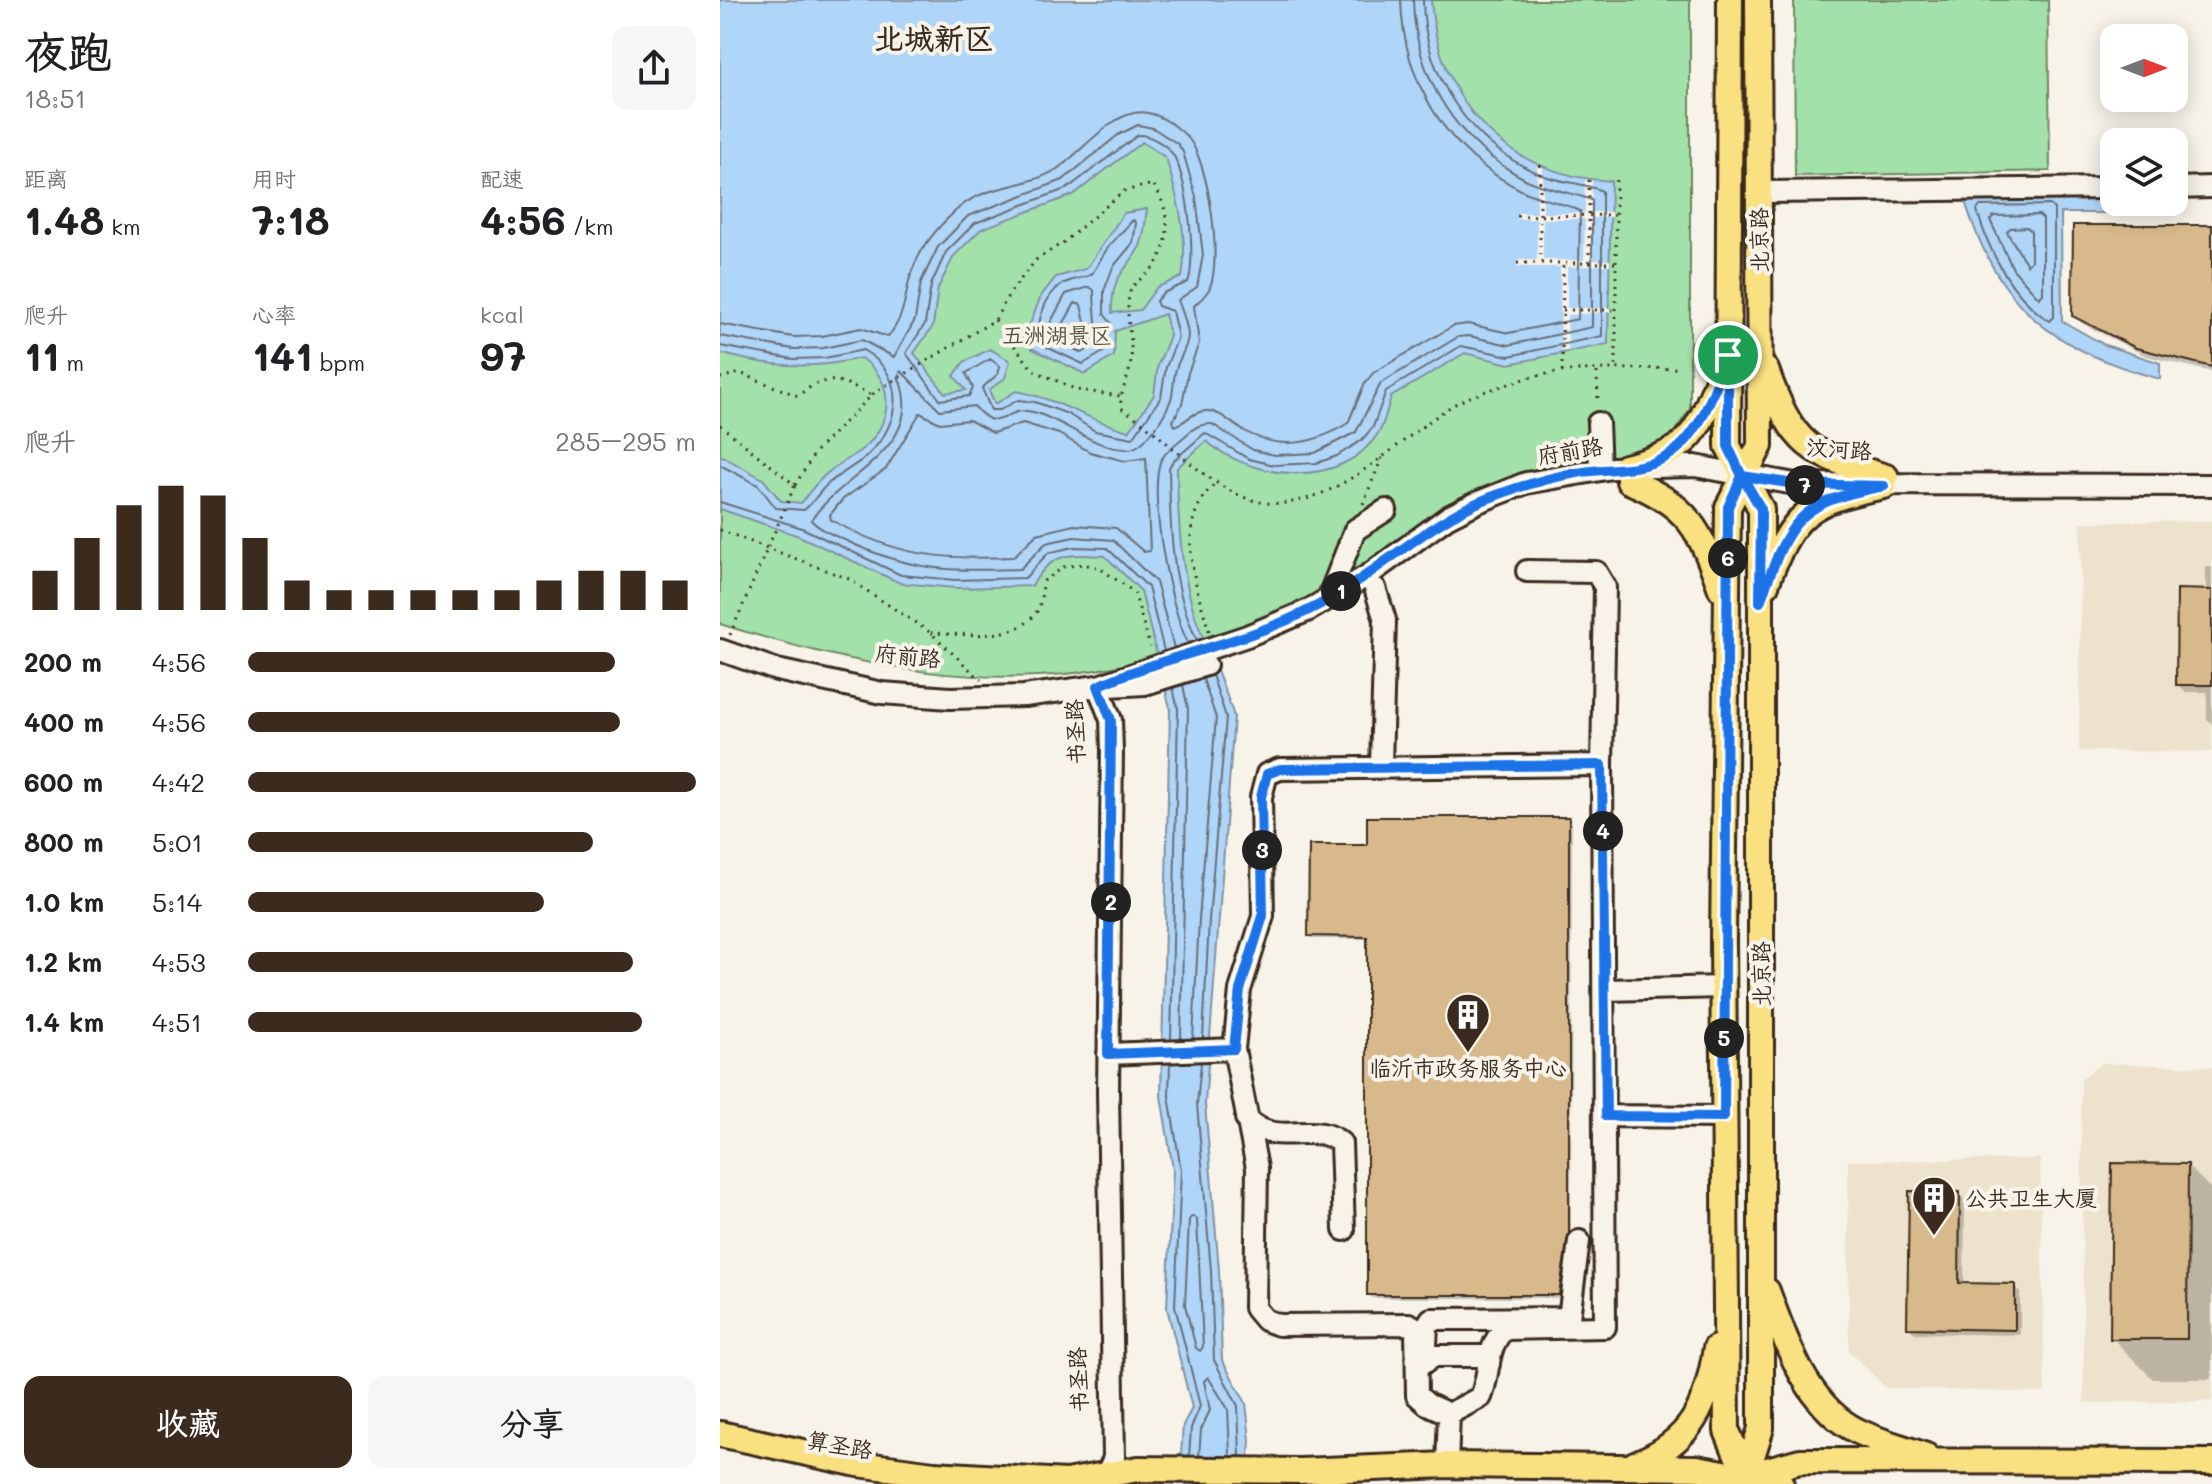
<!DOCTYPE html>
<html lang="zh">
<meta charset="utf-8">
<style>
body{margin:0;font-family:Mali,"LXGW WenKai TC",sans-serif;background:#f6f6f6;color:#202124;height:100vh;display:flex;flex-direction:column;font-size:30px;white-space:nowrap}
*{box-sizing:border-box;margin:0}
p{font-size:26px;color:#757577}
.icon{flex:none;width:44px;height:44px;fill:none;stroke:currentColor;stroke-width:2;stroke-linecap:round;stroke-linejoin:round}
.map{position:relative;flex:1;overflow:hidden}
.panel{display:flex;flex-direction:column;background:#fff;width:720px}
.panel>*{flex:none}
.needle{width:52px;rotate:90deg}
.fabs{position:absolute;left:1380px;top:24px;display:grid;gap:16px}
.fabs a{display:grid;place-items:center;width:88px;height:88px;border-radius:16px;background:#fff;box-shadow:0 4px 20px #0003;font-size:40px}
.pin{position:absolute;display:grid;place-items:center;width:68px;height:68px;color:#fff;margin:-34px;border:4px solid #fff;border-radius:50%;box-shadow:0 2px 8px #0007}
.km{position:absolute;width:40px;height:40px;margin:-20px;border-radius:50%;background:#222;color:#fff;font-size:22px;line-height:40px;text-align:center}
.round{display:grid;place-items:center;flex:none;width:84px;height:84px;border-radius:16px;background:#f6f6f6}
.headline{display:flex;align-items:center;justify-content:space-between;height:136px;padding:0 24px}
h1{font-size:44px;font-weight:800;line-height:60px}
.figures{display:grid;grid-template-columns:repeat(3,1fr);gap:12px;height:136px;padding:8px 24px}
.figures div{display:grid;align-content:center}
.figures b{font-size:40px;font-weight:800}
.figures small{font-size:22px;font-weight:400}
.figures p{font-size:22px}
.chart{height:224px;padding:16px 24px}
.chart p{display:flex;justify-content:space-between}
.chart svg{width:100%;height:144px;margin-top:8px;stroke:#3b2a1e;stroke-width:6}
.cta{display:flex;gap:16px;margin-top:auto;padding:16px 24px}
.cta a{flex:1;height:92px;border-radius:16px;background:#3b2a1e;color:#fff;font-size:32px;font-weight:800;line-height:92px;text-align:center}
.cta a+a{background:#f6f6f6;color:#202124}
ul{padding:0 24px;list-style:none;font-size:26px}
li{display:grid;grid-template-columns:128px 96px 1fr;align-items:center;height:60px}
li i{height:20px;border-radius:10px;background:#3b2a1e}
main{display:flex;flex:1;min-height:0}
.map>svg:first-child{display:block}
.built{fill:#ede2cc}
.green{fill:#a2e2aa;stroke:#6e8664;stroke-width:2}
.water{fill:#afd5f9;stroke:#8191a1;stroke-width:2;fill-rule:evenodd}
.pier{fill:#f7f3e8;fill-rule:evenodd}
.shadow{fill:#0003}
.lines{fill:none;stroke-linecap:round;stroke-linejoin:round}
.shore{stroke:#696e76;stroke-width:2}
.building{fill:#d7b98b;stroke:#3b2a1e;stroke-width:2}
.minor-casing{stroke:#3b2a1e;stroke-width:26}
.major-casing{stroke:#3b2a1e;stroke-width:30}
.path{stroke:#3b2a1e;stroke-width:3;stroke-dasharray:2 6;stroke-linecap:butt}
.minor{stroke:#f7f3e8;stroke-width:20}
.major{stroke:#f9e181;stroke-width:24}
.route-casing{stroke:#fff;stroke-width:16}
.route{stroke:#1a73e8;stroke-width:10}
.labels{text-anchor:middle;stroke-width:8;stroke-linejoin:round;paint-order:stroke}
.street-label{font-size:22px;fill:#3b2a1e;stroke:#f7f3e8}
.park-label{font-size:22px;fill:#555841;stroke:#f7f3e8}
.poi-label{font-size:22px;fill:#3b2a1e;stroke:#f7f3e8}
.district-label{font-size:30px;font-weight:bold;fill:#3b2a1e;stroke:#f7f3e8}
</style>
<main>
<section class="panel">
<div class="headline"><div><h1>夜跑</h1><p>18:51</p></div><a class="round"><svg class="icon" aria-label="share" viewBox="0 0 24 24"><path d="M12 15V3M7 8l5-5 5 5M5 13v7h14v-7"/></svg></a></div>
<div class="figures">
<div><p>距离</p><b>1.48<small> km</small></b></div>
<div><p>用时</p><b>7:18</b></div>
<div><p>配速</p><b>4:56<small> /km</small></b></div>
</div>
<div class="figures">
<div><p>爬升</p><b>11<small> m</small></b></div>
<div><p>心率</p><b>141<small> bpm</small></b></div>
<div><p>kcal</p><b>97</b></div>
</div>
<div class="chart"><p><span>爬升</span>285–295 m</p>
<svg viewBox="0 0 160 44" preserveAspectRatio="none"><path d="M5 44V32M15 44V22M25 44V12M35 44V6M45 44V9M55 44V22M65 44V35M75 44V38M85 44V38M95 44V38M105 44V38M115 44V38M125 44V35M135 44V32M145 44V32M155 44V35"/></svg>
</div>
<ul>
<li><b>200 m</b>4:56<i style="width:82%"></i></li>
<li><b>400 m</b>4:56<i style="width:83%"></i></li>
<li><b>600 m</b>4:42<i style="width:100%"></i></li>
<li><b>800 m</b>5:01<i style="width:77%"></i></li>
<li><b>1.0 km</b>5:14<i style="width:66%"></i></li>
<li><b>1.2 km</b>4:53<i style="width:86%"></i></li>
<li><b>1.4 km</b>4:51<i style="width:88%"></i></li>
</ul>
<div class="cta"><a>收藏</a><a>分享</a></div>
</section>
<div class="map">
<svg width="1492" height="1484" viewBox="0 0 1492 1484">
<rect width="100%" height="100%" fill="#f7f3e8"/>
<filter id="ink" filterUnits="userSpaceOnUse"><feTurbulence type="fractalNoise" baseFrequency=".0125" numOctaves="2"/><feDisplacementMap in="SourceGraphic" scale="16" xChannelSelector="R" yChannelSelector="G"/><feConvolveMatrix kernelMatrix="1 2 1 2 8 2 1 2 1" color-interpolation-filters="sRGB"/></filter>
<g filter="url(#ink)">
<path class="built" d="M1492,521v231l-133,-1 2,-229z
M1381,1063l111,4v334l-128,2 -3,-323z
M1320,1159l5,234 -159,-5 -37,-37 -1,-190z"/>
<path class="green" d="M0,0h970v409l-24,35 -45,14 -88,13 -98,43 -78,59 -37,18 -14,14c-55,15 -106,41 -161,55 -146,37 -285,8 -425,-36z
M1074,0h254l2,171 -255,5z"/>
<path class="water" d="M0,0h711c7,102 75,176 180,181l-3,163 -99,20 -44,-11 -74,44c-4,11 -6,26 -12,35 -37,59 -127,48 -173,9l-29,27c1,51 3,102 19,151 12,33 28,64 38,98l-29,387 14,166 3,90 24,43 4,37 -3,44h-68l4,-59 9,-17 -25,-100 6,-139 -12,-73 9,-388 -29,-117 -36,-35c-36,-2 -54,-4 -73,30l-77,2 -55,-5 -101,-47 -79,-27v-54l43,24 18,22 20,2c6,-8 13,-17 20,-24 11,-12 27,-19 40,-29 33,-25 35,-70 0,-92 -50,12 -92,9 -141,-5zM422,142l24,16c11,38 23,79 16,119l-25,10 -17,23 -28,3c0,-39 10,-36 27,-65 6,-10 6,-27 8,-39l-23,4 -38,56 -30,8 -15,19 -11,28 1,24 54,26 29,-18 1,-25 50,-17 5,22 -12,29 -4,30 -25,36c-40,-10 -72,-33 -113,-40l-21,13 -6,-14 16,-12 5,-17 -20,-12 -26,13 -10,14 12,14 -21,3 -31,-40 19,-27 5,-38 16,-32 27,-27 92,-34z
M1394,197v5h47v11h-100l1,108 43,24 55,18v16c-109,-30 -162,-71 -196,-181z"/>
<path class="pier" d="M817,164l6,3v46h42v-33h7v32h19v5l-20,1v42h19v5l-43,2v41h43v4l-43,3 1,35 -3,1h-4l-1,-84h-43v-7h20v-41h-20v-6h20zM865,219l-1,41h-41v-41z"/>
<path class="shadow" d="M1492,227v145l-66,-16 -63,-32 -9,-9z
M1486,567h6v157l-5,-5v-27h-21l-8,-8 28,-92z
M849,819l3,4 -1,415 -9,60h-190l-3,-4v-355h-55l-4,-3 59,-89z
M1468,1166l24,24v189h-59l-41,-41z
M1239,1194l6,6 -1,85 51,1 5,6v43l-105,-2 -6,-5z"/>
<g class="lines">
<path class="shore" d="M418,135c10,-1 27,9 33,17 16,18 26,108 17,130l-25,11 -7,8 2,5 14,5 6,26 -12,30 -5,30 -28,41 -38,-7 -27,-17 -33,-12 -17,-2 -18,10h-9l-9,-22 16,-14 2,-8 -10,-7 -24,14 7,15 -4,8 -29,4 -34,-47 19,-29 6,-39 15,-33 29,-29 93,-35z
M1330,205l4,4v108l-4,4c-38,-23 -62,-71 -73,-111l3,-4z
M1319,215l4,4v75l-4,4 -26,-29 -23,-49 4,-4z
M413,220l3,3 -3,20 -20,24 -9,24v23l7,9 -6,28 -22,13 -43,-20c-5,-18 4,-48 21,-59 8,-6 22,-6 31,-11l16,-27z
M1307,227l4,4v30l-4,4 -20,-33 3,-4z
M369,287l5,3c0,20 4,36 2,55l-14,8 -32,-16 -2,-10 18,-33z
M355,303l6,2 5,22 -4,12 -21,-11z
M0,324l73,13 29,-1 39,-8 27,9c15,-19 16,-33 21,-56 7,-29 29,-55 51,-74 27,-23 68,-19 97,-38 25,-16 58,-63 91,-56 13,2 33,16 41,26 20,25 33,119 21,148 -3,8 -10,13 -16,19l5,37 -11,30 -6,31 -9,17 2,5c11,-4 19,-16 33,-15 14,1 22,12 33,18 36,22 73,16 107,-6l16,-38 9,-12 80,-47 15,-2 41,9 69,-14 2,-108c-17,-9 -39,-11 -57,-20 -75,-37 -120,-108 -122,-191
M0,336l73,13 30,-1 39,-8 32,17 21,-37 6,-38 17,-35 30,-31 95,-36 55,-45 20,-10 15,3 25,16 5,8 13,45 7,58 -6,32 -19,13c4,10 9,23 10,35 0,12 -9,23 -12,34 -3,10 -2,21 -5,30 -5,15 -26,49 -42,50 -35,1 -64,-29 -96,-37 -29,-7 -32,26 -59,-6l-34,4 -39,-39 -3,5c30,71 -53,95 -87,144 9,10 25,16 38,22 65,30 100,29 171,27l26,-26 28,-6 39,3 43,42 18,66
M0,346l73,13 32,-1 38,-8c43,25 39,71 6,104 -11,11 -28,18 -40,29 -10,8 -15,20 -25,27l-28,-2 -18,-23 -38,-20
M200,413l20,10 29,-3 24,13 30,-10 36,11 31,18 35,9 21,-3 4,93 -6,1 -28,-24 -42,-3 -37,9 -24,23c-73,3 -117,-1 -182,-37l-1,-5 13,-16 43,-30z
M0,502l82,26 99,47 54,5 70,-2 23,-25 25,-6 34,1 41,39 16,64
M477,640c-26,-54 -27,-113 -28,-172l4,-7 32,-28 44,26 25,6 43,-2 20,-7 25,-16 11,-13 13,-36 75,-45 48,10 93,-20v-145c-17,-8 -40,-8 -60,-16 -71,-29 -118,-98 -119,-175
M468,643c-18,-35 -39,-144 -28,-181 4,-10 17,-19 25,-26 9,-8 15,-13 27,-12l41,26 22,5 40,-2 41,-21 25,-49 77,-46 11,-1 40,9 83,-18v-127c-20,-8 -44,-10 -65,-20 -70,-36 -112,-102 -114,-180
M483,1038l6,-118 17,-203 -14,-42
M451,1039l7,-330 -5,-21
M461,1039l7,-330 -5,-24
M473,1039l6,-120 17,-201 -13,-39
M481,1062l-4,42 14,167 3,89 24,46 2,50
M450,1064l-1,32 12,74 -6,136 25,100 -9,22 -2,28
M472,1216l5,3 6,128 -3,4 -4,-3 -11,-43 4,-85z
M479,1456l2,-26 9,-20 -6,-29 4,-4 20,32 2,47"/>
</g>
<path class="building" d="M1353,225h139v142l-76,-19 -64,-32z
M1457,589l35,1v95h-36z
M647,817h202v416l-10,62h-192v-358l-59,-1 1,-91h58z
M1392,1163l76,1 -1,175h-77z
M1189,1191l51,1 -1,91 56,1v46l-108,-2z"/>
<g class="lines">
<g class="minor-casing">
<path id="minor" d="M1454,188l38,-1
M1039,192l355,-4
M878,423l2,47
M807,571l69,1 9,15 -3,178
M655,588l10,32 -4,146
M608,599l27,-69 31,-20
M0,650l57,20 105,23 68,5 74,-2 74,-10 149,-50 62,-26 58,-34 81,-59 28,-14 50,-20 86,-15 83,-2 100,18 417,1
M378,686l13,34 1,31 -4,342 6,365 -12,26
M389,686l36,-2 61,-19
M882,765l3,562 -100,2c-19,16 -15,46 -24,68l-32,17 -22,-10 -10,-9 -1,-67 -7,-4 -130,1 -14,-5 -10,-12 2,-140 -23,-119 6,-59 23,-74 -2,-119 6,-23 13,-5z
M886,990l117,-3
M388,1054l126,-5
M886,1116l118,1
M526,1118c30,32 67,1 95,25l3,87
M706,1346l1,-21 4,-6 138,-1 10,-77
M706,1362l4,-6h54l5,8
M727,1465l2,-51"/>
</g>
<g class="major-casing">
<path id="major" d="M1010,0l-2,446 33,63v919l-17,54
M1046,370c28,79 43,83 120,107
M905,467c70,-16 72,-36 98,-99
M909,481c61,26 70,47 92,108
M1046,585c26,-73 43,-84 118,-99
M1047,1291c18,48 37,108 83,136 22,13 52,20 76,29
M0,1434l138,30 76,10 132,8 72,-13 162,2 147,-6 250,3 84,16
M915,1464c58,-23 72,-58 81,-116
M1029,1475l51,-14 412,1
M1029,1484l-22,-53 -4,-490 5,-434 32,-61 -2,-446"/>
</g>
<path class="path" d="M820,165v97
M869,180v83
M896,180v190
M797,216l99,-1
M797,263h99
M843,310h53
M275,320l38,50 44,20 43,6
M842,372l1,-108
M877,372l1,32
M0,378l20,-5 58,23c27,-23 43,-17 73,-1
M0,425l75,60 21,-34 59,-59 120,-72 14,-26 27,-34 28,-18 60,-51 29,-7c18,27 20,60 -2,86 -7,8 -17,11 -21,22 -6,21 3,46 1,68 -1,18 -12,31 -10,48 43,26 75,69 122,89 75,30 149,-53 207,-90 19,-12 47,-19 68,-26 48,-16 113,-11 163,-13
M643,504l20,-49
M0,530l129,49 82,54 50,47
M489,631c-14,-48 -37,-112 9,-150
M211,633c31,1 85,9 105,-20 5,-8 6,-23 8,-32l20,-14 18,-3 16,3 36,25 16,55
M10,635l65,-150"/>
<use href="#minor" class="minor"/>
<use href="#major" class="major"/>
</g>
</g>
<g class="lines" filter="url(#ink)">
<g class="route-casing">
<path id="route" d="M1008,355c-14,35 -27,82 -62,102 -24,14 -61,11 -89,16 -31,5 -59,14 -88,25 -65,25 -116,81 -180,112 -67,34 -143,45 -211,76l13,34 -3,334 126,-5 6,-59 23,-74 -2,-119 6,-23 13,-5 322,-4 4,351 118,1 4,-610 14,-31 19,33 -1,93c30,-82 35,-99 124,-116l-89,-2 -53,-8 -14,-30v-91"/>
</g>
<use href="#route" class="route"/>
</g>
<defs>
<g id="building-pin" transform="scale(2.3)"><path d="M0 17L-7.5 6A9.5 9.5 0 1 1 7.5 6Z" fill="#3b2a1e" stroke="#f7f3e8"/><path d="M-4-6H4V6H1V3H-1V6H-4ZM-2.5-4.3h1.7v1.8h-1.7ZM.8-4.3h1.7v1.8H.8ZM-2.5-1h1.7V.8h-1.7ZM.8-1h1.7V.8H.8Z" fill="#fff"/></g>
</defs>
<g fill-rule="evenodd">
<use href="#building-pin" x="748" y="1015"/>
<use href="#building-pin" x="1214" y="1198"/>
</g>
<g class="labels">
<g class="street-label">
<text transform="translate(1039 240) rotate(-90)" y="8">北京路</text>
<text transform="translate(1119 449) rotate(4)" y="8">汶河路</text>
<text transform="translate(850 451) rotate(-10)" y="8">府前路</text>
<text transform="translate(188 656) rotate(6)" y="8">府前路</text>
<text transform="translate(355 732) rotate(-92)" y="8">书圣路</text>
<text transform="translate(1041 974) rotate(-90)" y="8">北京路</text>
<text transform="translate(358 1380) rotate(-92)" y="8">书圣路</text>
<text transform="translate(120 1445) rotate(10)" y="8">算圣路</text>
</g>
<g class="park-label">
<text x="337" y="343">五洲湖景区</text>
</g>
<g class="poi-label">
<text x="748" y="1076">临沂市政务服务中心</text>
<text x="1245" y="1206" text-anchor="start">公共卫生大厦</text>
</g>
<g class="district-label">
<text x="214" y="49">北城新区</text>
</g>
</g>
</svg>
<div class="fabs">
<a><svg class="needle" viewBox="-14 -14 28 28"><path d="M0-13l5 13h-10z" fill="#e53935"/><path d="M0 13l5-13h-10z" fill="#757577"/></svg></a>
<a><svg class="icon" aria-label="layers" viewBox="0 0 24 24"><path d="M12 4l9 5-9 5-9-5zM3 14l9 5 9-5"/></svg></a>
</div>
<div class="pin" style="left:1008px;top:355px;background:#1e9e55"><svg class="icon" aria-label="arrive" viewBox="0 0 24 24"><path d="M6 21V4h12l-3 4 3 4H6"/></svg></div>
<b class="km" style="left:621px;top:591px">1</b>
<b class="km" style="left:391px;top:902px">2</b>
<b class="km" style="left:542px;top:850px">3</b>
<b class="km" style="left:883px;top:831px">4</b>
<b class="km" style="left:1004px;top:1038px">5</b>
<b class="km" style="left:1008px;top:558px">6</b>
<b class="km" style="left:1085px;top:485px">7</b>
</div>
</main>
